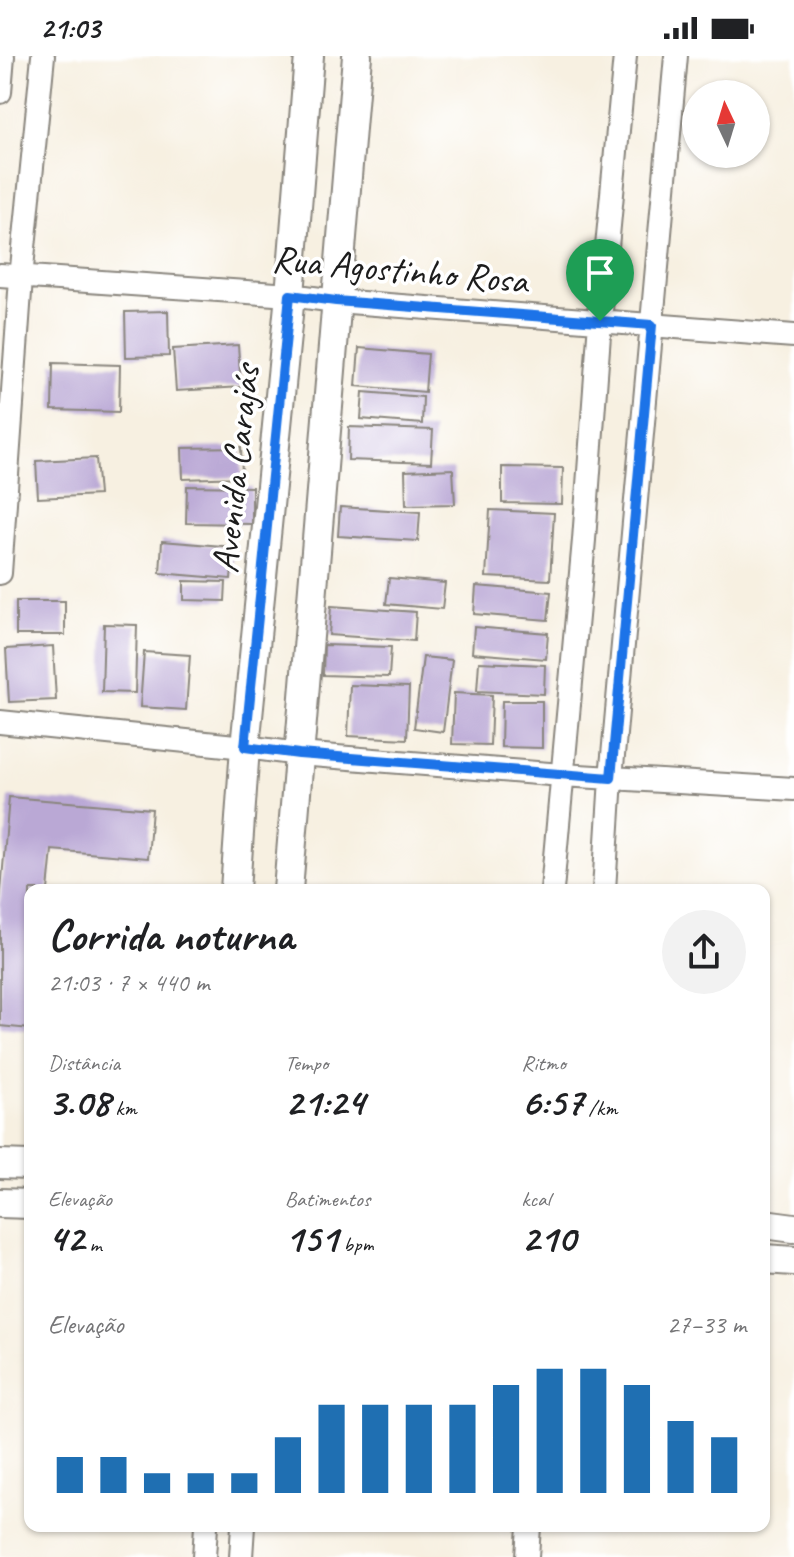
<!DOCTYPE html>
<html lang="pt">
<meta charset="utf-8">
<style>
body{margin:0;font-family:Caveat,sans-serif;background:#f2f2f2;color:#202124;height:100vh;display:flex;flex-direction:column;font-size:30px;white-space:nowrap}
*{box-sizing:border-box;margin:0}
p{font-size:26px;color:#757577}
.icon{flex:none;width:44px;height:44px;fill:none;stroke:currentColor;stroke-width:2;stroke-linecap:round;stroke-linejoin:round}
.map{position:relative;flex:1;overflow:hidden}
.sheet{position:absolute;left:24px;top:828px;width:746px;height:648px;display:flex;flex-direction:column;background:#fff;border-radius:16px;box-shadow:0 2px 6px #0004}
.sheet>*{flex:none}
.needle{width:52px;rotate:356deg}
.controls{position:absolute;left:682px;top:24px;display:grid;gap:16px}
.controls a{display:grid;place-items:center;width:88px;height:88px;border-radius:50%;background:#fff;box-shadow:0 2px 6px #0004;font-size:40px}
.pin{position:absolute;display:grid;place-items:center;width:68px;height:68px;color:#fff;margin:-82px -34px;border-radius:50% 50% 50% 0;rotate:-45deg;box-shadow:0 0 8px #0007}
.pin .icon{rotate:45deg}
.round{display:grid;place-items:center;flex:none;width:84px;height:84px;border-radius:42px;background:#f2f2f2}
.headline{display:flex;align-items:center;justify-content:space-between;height:136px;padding:0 24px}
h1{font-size:44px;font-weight:600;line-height:60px}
.metrics{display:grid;grid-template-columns:repeat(3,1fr);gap:12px;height:136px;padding:8px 24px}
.metrics div{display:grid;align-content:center}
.metrics b{font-size:40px;font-weight:600}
.metrics small{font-size:22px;font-weight:400}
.metrics p{font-size:22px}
.chart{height:224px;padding:16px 24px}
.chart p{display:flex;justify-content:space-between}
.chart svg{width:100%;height:144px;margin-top:8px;stroke:#1f6fb2;stroke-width:6}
.status{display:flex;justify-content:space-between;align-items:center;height:56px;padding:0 40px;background:#fff;direction:ltr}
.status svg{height:22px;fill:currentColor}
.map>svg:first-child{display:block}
.building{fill:#baa8d5}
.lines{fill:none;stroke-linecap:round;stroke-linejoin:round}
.minor-casing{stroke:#8a867e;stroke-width:26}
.tertiary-casing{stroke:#8a867e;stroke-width:32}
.minor{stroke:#fff;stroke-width:22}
.tertiary{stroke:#fff;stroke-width:28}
.route-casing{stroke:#fff;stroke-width:16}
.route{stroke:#1a73e8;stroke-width:10}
.labels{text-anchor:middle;stroke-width:7;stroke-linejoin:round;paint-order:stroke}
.street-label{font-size:38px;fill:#1c1c1c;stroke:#fff}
</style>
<div class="status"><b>21:03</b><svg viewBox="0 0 49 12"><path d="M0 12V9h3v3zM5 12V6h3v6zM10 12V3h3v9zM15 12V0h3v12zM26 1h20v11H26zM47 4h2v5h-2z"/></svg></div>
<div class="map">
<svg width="794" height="1501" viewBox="0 0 794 1501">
<rect width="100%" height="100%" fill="#fff"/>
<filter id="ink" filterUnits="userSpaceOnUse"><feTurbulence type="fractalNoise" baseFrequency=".0125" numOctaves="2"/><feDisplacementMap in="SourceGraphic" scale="16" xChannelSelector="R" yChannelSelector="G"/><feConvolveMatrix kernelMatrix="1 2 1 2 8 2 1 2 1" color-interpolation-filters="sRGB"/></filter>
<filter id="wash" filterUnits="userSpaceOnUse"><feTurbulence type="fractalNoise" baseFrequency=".006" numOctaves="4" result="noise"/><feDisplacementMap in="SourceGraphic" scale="32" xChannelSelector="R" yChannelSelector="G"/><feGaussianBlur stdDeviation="1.8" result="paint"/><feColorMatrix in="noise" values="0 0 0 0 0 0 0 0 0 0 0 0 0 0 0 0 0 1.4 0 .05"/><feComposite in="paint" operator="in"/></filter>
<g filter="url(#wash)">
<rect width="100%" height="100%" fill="#f7f0e1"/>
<g id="blocks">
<path class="building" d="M168,255l1,45 -43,1 -1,-45z
M238,289l3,42 -65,4 -3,-42z
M359,292l69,6 -3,38 -69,-6z
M53,307l67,2 -1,47 -67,-2z
M363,336l60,5 -1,27 -61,-5z
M349,371l84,3 -2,33 -83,-3z
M241,391l1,30 -59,2 -1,-31z
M96,402l3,37 -61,3 -2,-37z
M502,411l61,1 -1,36 -60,-1z
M453,413l2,35 -49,1 -1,-34z
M187,430l65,1v37l-66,-1z
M340,451l80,5 -2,29 -80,-5z
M490,454l64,3 -4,67 -64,-3z
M162,485l72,6 -3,32 -71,-6z
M389,522l56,5 -3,26 -56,-5z
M184,525l42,1 -1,19 -41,-1z
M476,530l75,6 -3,28 -74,-6z
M16,545h49v34h-49z
M331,550l85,6 -2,29 -85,-6z
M104,568l33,1 -2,68 -33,-1z
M474,571l74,6 -2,26 -74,-6z
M324,589l67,2 -2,30 -66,-2z
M53,590l3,54 -47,2 -3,-53z
M144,596l46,3 -4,55 -46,-3z
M423,601l29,3 -9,72 -29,-4z
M479,606l66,3 -1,29 -67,-3z
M350,629l59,2 -2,52 -59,-3z
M454,637l38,2 -2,50 -38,-1z
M502,645h40v47l-41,-1z
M9,741l143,12 -4,49 -96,-8 -4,40h-18v139l-30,-3v-123z"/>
</g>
</g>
<g filter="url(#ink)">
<use href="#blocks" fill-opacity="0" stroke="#8a867e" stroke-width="2"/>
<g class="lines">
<g class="minor-casing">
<path id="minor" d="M0,36l3,-36
M0,219l290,20 46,6 458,35
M0,517l21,-295 22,-222
M0,666l245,25 54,7 263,21 232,14
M552,834l32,-350 16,-219 25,-265
M604,834l7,-112 65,-722
M204,1501l2,-31
M241,1501l2,-31
M527,1501l2,-31"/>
</g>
<g class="tertiary-casing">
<path id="tertiary" d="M235,834l10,-143 45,-452 19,-239
M288,834l69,-834
M0,1108l30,1
M0,1147l30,1
M764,1168l30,4
M764,1203l30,2"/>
</g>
<use href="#minor" class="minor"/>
<use href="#tertiary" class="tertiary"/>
</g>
</g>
<g class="lines" filter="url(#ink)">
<g class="route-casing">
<path id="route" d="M290,239l46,6 316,24 -41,453 -312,-24 -54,-7z"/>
</g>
<use href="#route" class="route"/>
</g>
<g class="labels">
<g class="street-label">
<text transform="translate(400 213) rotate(5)" y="13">Rua Agostinho Rosa</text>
<text transform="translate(235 413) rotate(-84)" y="13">Avenida Carajás</text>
</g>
</g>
</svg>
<div class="controls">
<a><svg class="needle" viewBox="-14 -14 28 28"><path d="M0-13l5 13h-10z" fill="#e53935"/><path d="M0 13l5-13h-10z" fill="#757577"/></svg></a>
</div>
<div class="pin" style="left:600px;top:265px;background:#1e9e55"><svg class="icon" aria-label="arrive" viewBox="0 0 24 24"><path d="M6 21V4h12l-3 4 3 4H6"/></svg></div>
<section class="sheet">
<div class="headline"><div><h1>Corrida noturna</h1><p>21:03 · 7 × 440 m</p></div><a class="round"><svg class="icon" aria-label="share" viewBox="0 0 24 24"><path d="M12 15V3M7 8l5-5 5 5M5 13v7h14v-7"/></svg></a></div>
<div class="metrics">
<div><p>Distância</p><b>3.08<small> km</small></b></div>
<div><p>Tempo</p><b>21:24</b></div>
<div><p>Ritmo</p><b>6:57<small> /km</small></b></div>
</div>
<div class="metrics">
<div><p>Elevação</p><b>42<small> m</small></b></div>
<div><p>Batimentos</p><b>151<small> bpm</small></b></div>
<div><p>kcal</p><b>210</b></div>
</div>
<div class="chart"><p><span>Elevação</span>27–33 m</p>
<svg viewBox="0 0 160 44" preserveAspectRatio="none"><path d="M5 44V33M15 44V33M25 44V38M35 44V38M45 44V38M55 44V27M65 44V17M75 44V17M85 44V17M95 44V17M105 44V11M115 44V6M125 44V6M135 44V11M145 44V22M155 44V27"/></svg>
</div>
</section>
</div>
